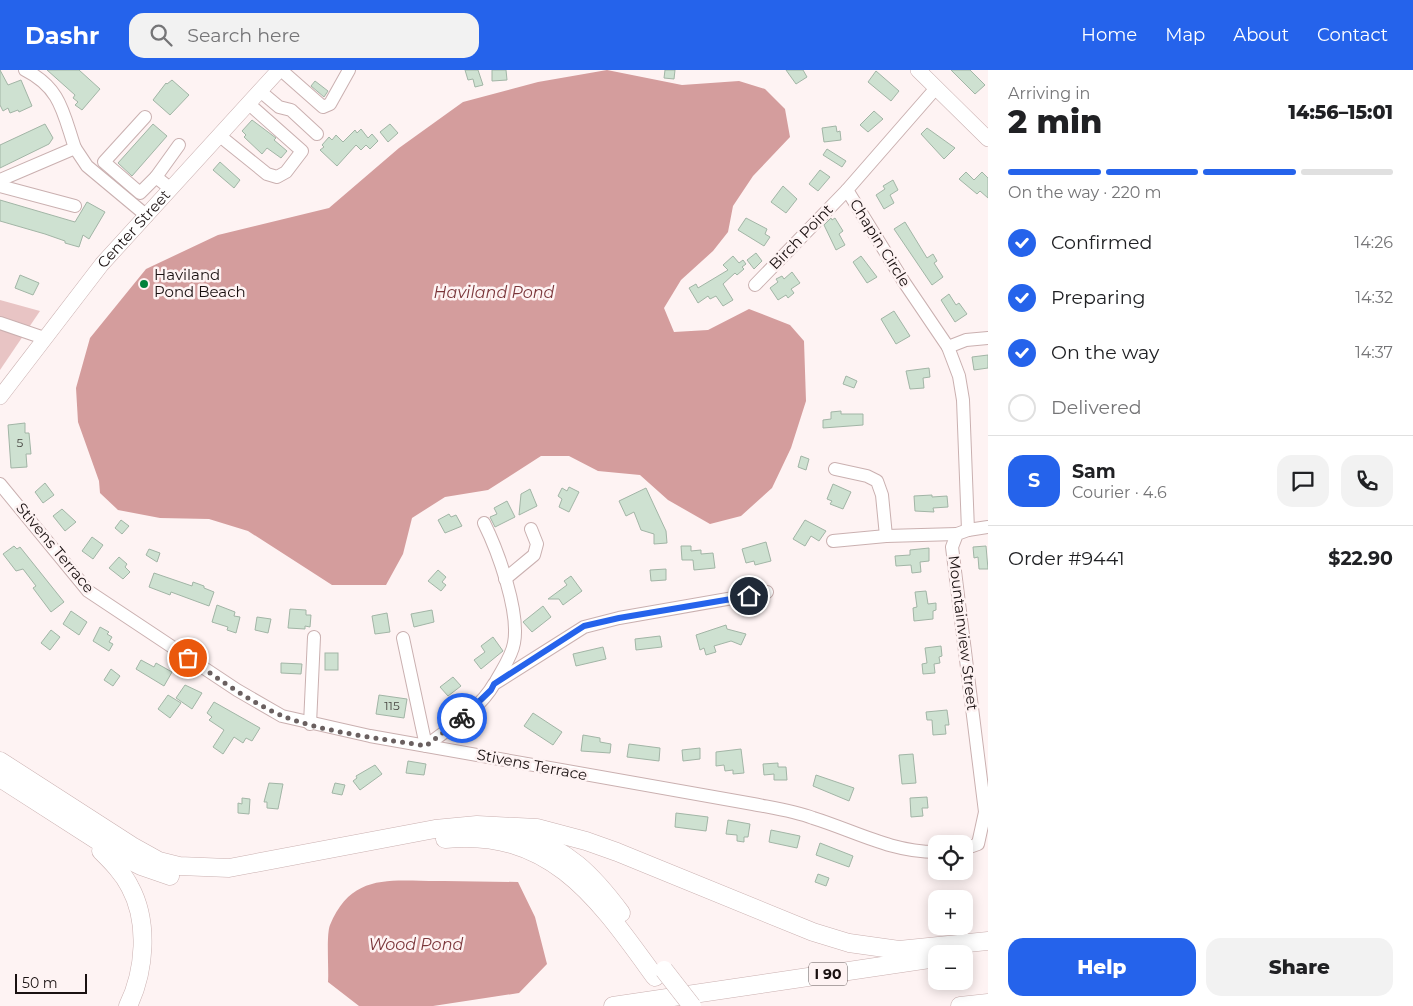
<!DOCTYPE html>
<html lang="en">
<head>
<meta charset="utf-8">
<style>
  :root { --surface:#fff; --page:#f2f2f2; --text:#202124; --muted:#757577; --line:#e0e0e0; --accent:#2563eb }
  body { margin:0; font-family:Montserrat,sans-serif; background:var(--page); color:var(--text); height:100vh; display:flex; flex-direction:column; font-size:19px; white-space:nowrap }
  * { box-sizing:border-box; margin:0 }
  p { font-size:16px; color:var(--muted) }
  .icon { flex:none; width:28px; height:28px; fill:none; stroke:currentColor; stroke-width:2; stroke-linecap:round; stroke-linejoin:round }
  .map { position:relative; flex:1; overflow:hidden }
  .panel { display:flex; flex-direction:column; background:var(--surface); width:425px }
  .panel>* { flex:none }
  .tools { position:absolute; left:928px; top:765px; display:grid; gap:10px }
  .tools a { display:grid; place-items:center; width:45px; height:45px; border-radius:10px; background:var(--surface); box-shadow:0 2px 12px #0003; font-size:25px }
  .scale { position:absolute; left:15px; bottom:12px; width:72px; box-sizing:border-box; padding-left:5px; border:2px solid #1a1111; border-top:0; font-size:14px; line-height:18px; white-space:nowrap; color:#1a1111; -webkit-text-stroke:4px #fef3f3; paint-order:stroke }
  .pin { position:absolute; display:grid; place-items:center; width:42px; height:42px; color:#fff; margin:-21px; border:2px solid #fff; border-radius:50%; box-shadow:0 1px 5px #0007 }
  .courier { position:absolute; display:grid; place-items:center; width:50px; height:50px; margin:-25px; border:4px solid #2563eb; border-radius:50%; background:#fff; color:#222; box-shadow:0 1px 6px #0007 }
  .overview em { font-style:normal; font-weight:800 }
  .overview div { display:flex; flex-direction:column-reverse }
  .overview { display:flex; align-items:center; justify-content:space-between; height:85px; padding:0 20px }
  h1 { font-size:32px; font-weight:800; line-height:38px }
  .bar { display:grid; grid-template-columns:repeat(4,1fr); gap:8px 5px; align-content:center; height:60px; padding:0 20px }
  .bar i { height:6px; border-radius:4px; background:var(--line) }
  .bar .active { background:var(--accent) }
  .bar p { grid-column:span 4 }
  .line { display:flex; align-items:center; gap:12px; padding:0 20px; border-top:1px solid var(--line) }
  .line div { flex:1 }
  .round { display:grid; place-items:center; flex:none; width:52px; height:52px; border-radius:15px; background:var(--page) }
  ol { padding:0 20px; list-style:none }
  li { display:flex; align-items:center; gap:15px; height:55px }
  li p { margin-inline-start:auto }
  li .icon { padding:5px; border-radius:50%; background:var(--accent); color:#fff; stroke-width:4 }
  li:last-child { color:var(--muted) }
  li i { width:28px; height:28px; border:2px solid var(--line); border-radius:50% }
  .primary-button { display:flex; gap:10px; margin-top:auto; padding:10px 20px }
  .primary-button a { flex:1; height:58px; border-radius:15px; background:var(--accent); color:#fff; font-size:20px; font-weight:800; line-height:58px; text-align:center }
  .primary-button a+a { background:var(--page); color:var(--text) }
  header { display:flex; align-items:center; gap:30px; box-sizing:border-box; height:70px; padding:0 25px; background:var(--accent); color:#fff }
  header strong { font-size:24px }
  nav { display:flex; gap:28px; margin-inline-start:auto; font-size:18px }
  .search { width:350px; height:45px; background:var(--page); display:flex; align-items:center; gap:12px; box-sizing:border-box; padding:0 18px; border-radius:15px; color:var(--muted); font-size:19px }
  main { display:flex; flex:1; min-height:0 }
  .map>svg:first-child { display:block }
  .green { fill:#e8c4c4 }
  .water { fill:#d49d9d }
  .building { fill:#cee1d1; stroke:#a2b5a6 }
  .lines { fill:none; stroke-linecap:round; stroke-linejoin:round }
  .minor-casing { stroke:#cab0b0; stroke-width:14 }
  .major-casing { stroke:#cab0b0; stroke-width:16 }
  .highway-casing { stroke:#cab0b0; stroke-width:19 }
  .minor { stroke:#fff; stroke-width:12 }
  .major { stroke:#fff; stroke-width:15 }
  .highway { stroke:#fff; stroke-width:18 }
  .highway-bridge-casing { stroke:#cab0b0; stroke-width:19; stroke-linecap:butt }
  .highway-bridge { stroke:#fff; stroke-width:18 }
  .done { stroke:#6a6060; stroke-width:5; stroke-dasharray:0 9 }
  .route { stroke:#2563eb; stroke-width:6 }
  .poi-dot { fill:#00813b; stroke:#fef3f3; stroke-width:2 }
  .labels { text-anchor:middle; stroke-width:5; stroke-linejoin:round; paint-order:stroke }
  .number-label { font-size:12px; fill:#474541 }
  .shield { fill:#fef3f3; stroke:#5e5555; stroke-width:1 }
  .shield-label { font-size:14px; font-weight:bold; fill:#1a1111 }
  .street-label { font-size:15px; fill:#1a1111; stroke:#fef3f3 }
  .poi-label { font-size:15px; fill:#1a1111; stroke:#fef3f3; text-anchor:start }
  .water-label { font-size:16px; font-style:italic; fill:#7a3539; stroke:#fef3f3 }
</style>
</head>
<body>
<header>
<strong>Dashr</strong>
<div class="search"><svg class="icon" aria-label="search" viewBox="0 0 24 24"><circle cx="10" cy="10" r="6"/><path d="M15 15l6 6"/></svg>Search here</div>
<nav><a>Home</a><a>Map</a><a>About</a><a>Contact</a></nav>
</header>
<main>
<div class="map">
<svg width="988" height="936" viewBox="0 0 988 936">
  <rect width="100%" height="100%" fill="#fef3f3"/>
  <polygon class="green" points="0,230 40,241 0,300"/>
  <g class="water">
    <polygon points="607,0 682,15 739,11 765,19 785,39 790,67 753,106 733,136 728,162 713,181 681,210 664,238 674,262 708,260 749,239 790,255 804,271 806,331 791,378 772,418 741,446 710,454 668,430 640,405 598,401 569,386 541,386 488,420 445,427 412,448 403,484 386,515 332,515 248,461 209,449 160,448 118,440 100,423 99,411 78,352 76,318 90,268 146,199 218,165 329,138 399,78 463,32 538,12"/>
    <path d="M444 811 518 812 535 847 547 894 519 923 433 936H359L328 912C329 900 326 865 330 855 353 800 394 812 444 811Z"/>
  </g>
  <g class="building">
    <polygon points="0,0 8,15 21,10 32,36 19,42 18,40 10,43 8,38 3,41 0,35"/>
    <polygon points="47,0 79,0 100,19 82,40 75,35 78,32 73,28 75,25"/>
    <polygon points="465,0 478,0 483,15 475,17 473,9 468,10"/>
    <polygon points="492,0 506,0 507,10 492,11"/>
    <polygon points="665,0 675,0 674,9 664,8"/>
    <polygon points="786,0 803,0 807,7 796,14"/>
    <polygon points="951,0 970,0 985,15 975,24"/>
    <polygon points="876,1 899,21 891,31 868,12"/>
    <polygon points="172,10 189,25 170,45 153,30 166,13 167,14"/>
    <polygon points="315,11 328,21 324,27 311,16"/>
    <polygon points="874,41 883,49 868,62 860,55"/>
    <polygon points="252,50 276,68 274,70 287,81 281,88 267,78 262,84 244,67 246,65 242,61"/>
    <polygon points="45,54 53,68 49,74 0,98 0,75"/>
    <polygon points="153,54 167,66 132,106 118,93"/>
    <polygon points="390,54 398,63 388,72 380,62"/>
    <polygon points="836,56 837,62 840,61 841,70 824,72 822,58"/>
    <polygon points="927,58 955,78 944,89 921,64"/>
    <polygon points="361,59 368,68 372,64 378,71 370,79 366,75 361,80 356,75 337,96 320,80 324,77 322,75 329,67 332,70 336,65 343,72 355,60 357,63"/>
    <polygon points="827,79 846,91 842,97 823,85"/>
    <polygon points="220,92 240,110 234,118 213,100"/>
    <polygon points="820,100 830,107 818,121 809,114"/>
    <polygon points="966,102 974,110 982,102 988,108 988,128 980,121 977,124 959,109"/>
    <polygon points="893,110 898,120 890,125 894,133 884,139 876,125 885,119 883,116"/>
    <polygon points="783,116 797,129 786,143 771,132"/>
    <polygon points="0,130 75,152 87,132 105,142 89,169 83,165 79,177 65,173 65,171 45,164 0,151"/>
    <polygon points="746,148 767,159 765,164 770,167 764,176 738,160"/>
    <polygon points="831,148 832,150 835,148 843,161 839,164 845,175 836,180 824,155"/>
    <polygon points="905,152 927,188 933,184 937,191 934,193 943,207 932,215 894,159"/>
    <polygon points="756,183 762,191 754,199 747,190"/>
    <polygon points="733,186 739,193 743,190 746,194 742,197 744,199 737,205 735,203 723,214 733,230 723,236 716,226 710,229 708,226 698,233 689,218 696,214 698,218 728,200 723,195"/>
    <polygon points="861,186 877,207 867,213 853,192"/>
    <polygon points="792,202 800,213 791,219 794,223 788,228 786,225 778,230 770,218 778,212 776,209 782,206 784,209"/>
    <polygon points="20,205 39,213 33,225 15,218"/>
    <polygon points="949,224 956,235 959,233 967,244 955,252 941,230"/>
    <polygon points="894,241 910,266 896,274 881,249"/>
    <polygon points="988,285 988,298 974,300 972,287"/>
    <polygon points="929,298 930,307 923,308 924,318 910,319 906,301"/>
    <polygon points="846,306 857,311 854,318 843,314"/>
    <polygon points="841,341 841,344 863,344 863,355 823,358 823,350 831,349 831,342"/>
    <polygon points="25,353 25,363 29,363 31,384 26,384 27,397 11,398 8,355"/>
    <polygon points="801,386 809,389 806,400 798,397"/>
    <polygon points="45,413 54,425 43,433 35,422"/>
    <polygon points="833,414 851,422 843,439 830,434 832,431 827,429"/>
    <polygon points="569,417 579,422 569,442 559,437 562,429 558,426 562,418 567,421"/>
    <polygon points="646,418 666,461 667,473 654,474 654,464 641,460 634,442 626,446 619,431"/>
    <polygon points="530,419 537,436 519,445 521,424"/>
    <polygon points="932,425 932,427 947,426 948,437 933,438 934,442 915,441 914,426"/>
    <polygon points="507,431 515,447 495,457 490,447 497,444 494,438"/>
    <polygon points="62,439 76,452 65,461 53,446"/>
    <polygon points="449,444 451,447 456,445 462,456 445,463 438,450"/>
    <polygon points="121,450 129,456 122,464 115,458"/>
    <polygon points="805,450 826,461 819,471 811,466 805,476 793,469"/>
    <polygon points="92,467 103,475 93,489 82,481"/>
    <polygon points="766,472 771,491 755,495 754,491 746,493 742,479"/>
    <polygon points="14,476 17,479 20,477 64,532 51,542 33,518 36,516 23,499 16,501 3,484"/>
    <polygon points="681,476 691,476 691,481 701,480 701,484 713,483 715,498 694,500 693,490 682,490"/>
    <polygon points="986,476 988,499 979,499 978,487 974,488 973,477"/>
    <polygon points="929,478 929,491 920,492 921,502 912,503 911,495 896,496 895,486 910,485 910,480"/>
    <polygon points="149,479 160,483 157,492 146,485"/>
    <polygon points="119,487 127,494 125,497 130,502 123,509 109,498"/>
    <polygon points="666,499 666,510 651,511 650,500"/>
    <polygon points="438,500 446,507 442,512 446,515 441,521 428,511"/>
    <polygon points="154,503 192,516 193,512 204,516 204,518 214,522 209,536 171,522 170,525 149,517"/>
    <polygon points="571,506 582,521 563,535 559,529 548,529 567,515 564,511"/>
    <polygon points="926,521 928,534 936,533 936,540 933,541 933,549 914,551 913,538 917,537 915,522"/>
    <polygon points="217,535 235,542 234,546 240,547 236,563 227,560 228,557 212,552"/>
    <polygon points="543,536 551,547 532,562 523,552"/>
    <polygon points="290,539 306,540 306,545 311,545 310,557 305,556 305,559 288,558"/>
    <polygon points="432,540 434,552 414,557 411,544"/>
    <polygon points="71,541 87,552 79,565 63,554"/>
    <polygon points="387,543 390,562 375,564 372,546"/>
    <polygon points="257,547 271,549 268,563 255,560"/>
    <polygon points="726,555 727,559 746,564 741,575 731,571 714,576 716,582 706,585 704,578 700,580 696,565"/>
    <polygon points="100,557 109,562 107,564 112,567 109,572 113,574 109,581 93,571"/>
    <polygon points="51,560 60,567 50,580 41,573"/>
    <polygon points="660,566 662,577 636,580 635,569"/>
    <polygon points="493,567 503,581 481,599 474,590 485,582 481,576"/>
    <polygon points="941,576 942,586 939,587 940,593 934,594 935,603 923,604 922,594 927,593 925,578"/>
    <polygon points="603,577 606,589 576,596 573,584"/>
    <rect x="325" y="583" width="13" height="17"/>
    <polygon points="141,590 154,597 156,593 172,602 164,616 136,599"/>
    <polygon points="281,593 302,594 301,604 281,603"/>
    <polygon points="111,599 120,606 113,616 104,610"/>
    <polygon points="453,607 461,616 448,626 440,617"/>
    <polygon points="185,615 202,623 192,639 176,628"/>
    <polygon points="168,625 181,633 170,648 158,639"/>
    <polygon points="379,625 407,629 404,648 376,644"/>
    <polygon points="214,632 260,658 252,671 246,668 243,673 234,667 223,684 213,677 224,660 209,650 212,647 207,643"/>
    <polygon points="947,640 949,655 945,655 946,664 933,665 932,650 927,650 926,642"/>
    <polygon points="533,643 562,662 553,675 524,656"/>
    <polygon points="583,665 600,668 600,672 611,674 610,683 581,681"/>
    <polygon points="629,674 660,678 659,691 627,687"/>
    <polygon points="700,678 700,689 683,691 682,680"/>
    <polygon points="741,679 744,703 733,704 733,700 725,701 724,695 716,696 716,682"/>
    <polygon points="913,684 916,713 902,714 899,685"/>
    <polygon points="408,691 426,694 424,705 406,703"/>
    <polygon points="778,693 778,697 786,697 787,710 774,710 774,704 764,705 763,694"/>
    <polygon points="375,695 382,704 360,720 353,711 357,708 356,706"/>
    <polygon points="816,705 854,718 849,731 813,716"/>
    <polygon points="269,713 283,714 278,739 267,738 267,732 264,732"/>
    <polygon points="335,713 345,715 342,725 332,723"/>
    <polygon points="927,727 928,738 922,738 923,746 911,747 910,728"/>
    <polygon points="242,728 250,729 249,744 238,743 238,733 242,734"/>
    <polygon points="676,743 708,747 706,761 675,757"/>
    <polygon points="728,750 750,754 748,767 744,767 744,772 737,771 737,765 726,764"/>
    <polygon points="771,760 800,766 797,778 769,772"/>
    <polygon points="820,773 853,786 849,797 816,785"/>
    <polygon points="818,804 829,808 826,816 815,812"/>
  </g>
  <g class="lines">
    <g class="minor-casing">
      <g id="minor">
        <polyline points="281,0 323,37 330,34 349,0"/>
        <polyline points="936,18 847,120 904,212 948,277 966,270 988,268"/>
        <polyline points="260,21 279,37 291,40 317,64"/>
        <polyline points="145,47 104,92 140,123 156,107 171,119"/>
        <polyline points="220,66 267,104 277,107 286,102 302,81 249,34"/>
        <polyline points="75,78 87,96 147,146"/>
        <polyline points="156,107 179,75"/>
        <path d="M0 110 75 78C63 43 61 18 25 0"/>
        <polyline points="0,116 75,136"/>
        <polyline points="755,215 847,120"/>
        <polyline points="0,253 44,268"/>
        <polyline points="948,277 959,306 963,330 968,460"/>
        <polyline points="835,399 867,406 877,411 882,425 886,466"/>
        <path d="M0 414 88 521 237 620 282 646 370 666 753 734C773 738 794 741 813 748 855 761 891 782 936 782"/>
        <path d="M484 453C498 481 520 542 514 573 512 586 502 600 496 611"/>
        <polyline points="833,471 886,466 957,464"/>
        <polyline points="505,509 534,485 537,474 531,459"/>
        <path d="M403 568 426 676C449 658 480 639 494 614L584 557 619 548 767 522"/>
        <polyline points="310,654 314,567"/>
        <polyline points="964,779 978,774 985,742 952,477 957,464 968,460 988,457"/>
      </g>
    </g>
    <g class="major-casing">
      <g id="major">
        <polyline points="918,0 988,69"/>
        <path id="s1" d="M0 327 102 194 279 0"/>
      </g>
    </g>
    <g class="highway-casing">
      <g id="highway">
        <polyline points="0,691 132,776 159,791 179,796 229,798 435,759 477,755 537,758 586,771 617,782 813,862 849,873 899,880 988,871"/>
        <polyline points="0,708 123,787 141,796 170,806"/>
        <path d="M520 764C567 779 592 804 621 843"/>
        <path d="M445 769C552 758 599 830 655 907"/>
        <path d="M101 781C112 792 123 803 130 817 149 852 145 901 128 936"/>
        <polyline points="613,936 936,888"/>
        <polyline points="960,936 988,933"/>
      </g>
    </g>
    <use href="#minor" class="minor"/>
    <use href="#major" class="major"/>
    <use href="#highway" class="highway"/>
    <g class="highway-bridge-casing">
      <polyline id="highway-bridge" points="664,900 692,936"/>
    </g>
    <use href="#highway-bridge" class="highway-bridge"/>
  </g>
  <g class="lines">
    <path class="done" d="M188 588C218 608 249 632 283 646 321 662 385 669 426 676L462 648"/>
    <polyline class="route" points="462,648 491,620 494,614 584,556 619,548 749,526"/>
  </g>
  <circle class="poi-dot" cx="144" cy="214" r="5"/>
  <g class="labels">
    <g class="number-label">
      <text x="20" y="377">5</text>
      <text x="392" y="640">115</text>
    </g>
    <rect class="shield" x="809" y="892.5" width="38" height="23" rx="4"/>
    <g class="shield-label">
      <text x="828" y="909">I 90</text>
    </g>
    <g class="street-label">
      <text dy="5" stroke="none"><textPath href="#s1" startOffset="215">Center Street</textPath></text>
      <text transform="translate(801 167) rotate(-46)" y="5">Birch Point</text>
      <text transform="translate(880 173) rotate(58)" y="5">Chapin Circle</text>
      <text transform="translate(55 478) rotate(50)" y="5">Stivens Terrace</text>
      <text transform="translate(963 563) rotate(83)" y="5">Mountainview Street</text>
      <text transform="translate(532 695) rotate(11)" y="5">Stivens Terrace</text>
    </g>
    <g class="poi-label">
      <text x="154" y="210">Haviland<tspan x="154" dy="17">Pond Beach</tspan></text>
    </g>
    <g class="water-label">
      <text x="494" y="228">Haviland Pond</text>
      <text x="416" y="880">Wood Pond</text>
    </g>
  </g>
</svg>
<div class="tools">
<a><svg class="icon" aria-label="locate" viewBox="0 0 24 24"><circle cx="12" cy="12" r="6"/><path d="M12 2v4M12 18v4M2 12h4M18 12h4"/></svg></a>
<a>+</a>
<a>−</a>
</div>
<div class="scale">50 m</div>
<div class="pin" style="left:188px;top:588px;background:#ea580c"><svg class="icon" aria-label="bag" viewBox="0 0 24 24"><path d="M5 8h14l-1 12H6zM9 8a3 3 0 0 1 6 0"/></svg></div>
<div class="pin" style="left:749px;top:526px;background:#1f2937"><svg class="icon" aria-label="home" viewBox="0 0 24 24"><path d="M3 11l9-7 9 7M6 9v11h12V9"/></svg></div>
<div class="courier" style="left:462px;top:648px"><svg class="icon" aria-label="bike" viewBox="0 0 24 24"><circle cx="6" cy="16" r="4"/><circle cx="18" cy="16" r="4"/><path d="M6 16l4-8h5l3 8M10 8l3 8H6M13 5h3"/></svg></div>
</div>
<section class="panel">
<div class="overview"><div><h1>2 min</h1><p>Arriving in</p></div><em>14:56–15:01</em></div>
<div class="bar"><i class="active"></i><i class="active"></i><i class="active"></i><i></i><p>On the way · 220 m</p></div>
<ol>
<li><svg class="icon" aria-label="check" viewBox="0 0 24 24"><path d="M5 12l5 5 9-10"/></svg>Confirmed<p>14:26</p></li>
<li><svg class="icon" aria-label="check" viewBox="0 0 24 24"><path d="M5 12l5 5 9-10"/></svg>Preparing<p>14:32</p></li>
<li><svg class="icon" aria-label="check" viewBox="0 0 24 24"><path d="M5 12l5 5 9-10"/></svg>On the way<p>14:37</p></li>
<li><i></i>Delivered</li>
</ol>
<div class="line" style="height:90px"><b class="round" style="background:var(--accent);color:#fff">S</b><div><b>Sam</b><p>Courier · 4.6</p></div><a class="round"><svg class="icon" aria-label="chat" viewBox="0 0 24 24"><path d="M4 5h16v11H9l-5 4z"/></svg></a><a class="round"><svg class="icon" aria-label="phone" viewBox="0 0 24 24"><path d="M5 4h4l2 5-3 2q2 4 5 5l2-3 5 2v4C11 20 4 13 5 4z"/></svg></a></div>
<div class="line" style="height:65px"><div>Order #9441</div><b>$22.90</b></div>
<div class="primary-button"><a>Help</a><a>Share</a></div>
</section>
</main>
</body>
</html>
